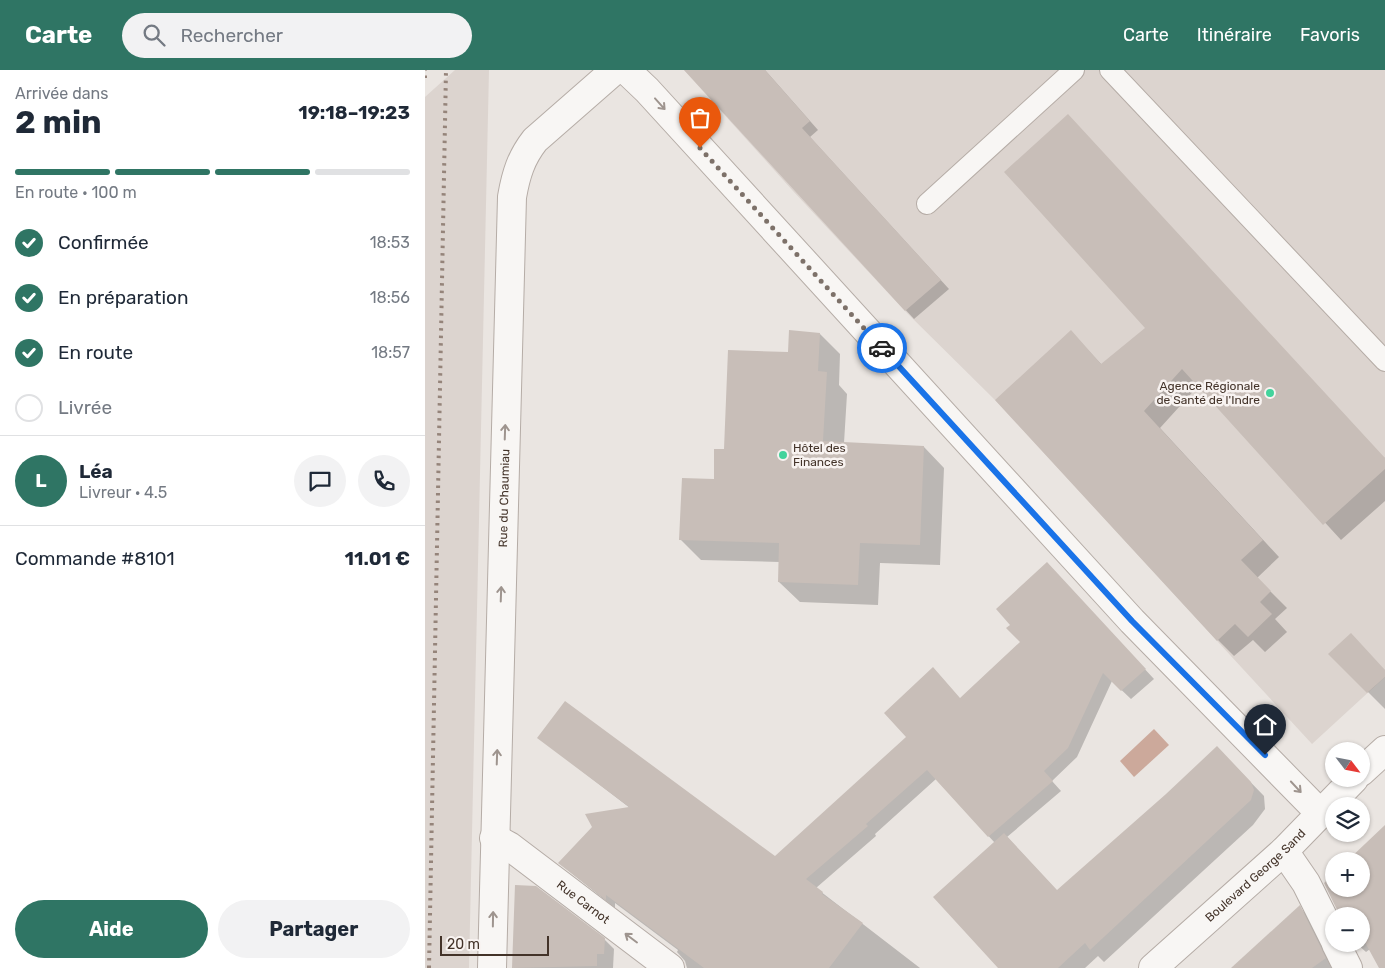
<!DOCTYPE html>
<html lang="fr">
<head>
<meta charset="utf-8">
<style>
  :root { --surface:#fff; --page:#f2f2f3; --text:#1f2937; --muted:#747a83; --line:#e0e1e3; --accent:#2f7564 }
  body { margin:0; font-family:Rubik,sans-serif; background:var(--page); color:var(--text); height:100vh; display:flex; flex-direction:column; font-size:19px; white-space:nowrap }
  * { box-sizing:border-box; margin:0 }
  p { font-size:16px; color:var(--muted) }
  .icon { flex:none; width:28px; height:28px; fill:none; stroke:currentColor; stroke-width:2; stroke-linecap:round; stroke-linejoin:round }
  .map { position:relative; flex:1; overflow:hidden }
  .panel { display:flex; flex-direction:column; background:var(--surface); width:425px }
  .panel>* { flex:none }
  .needle { width:32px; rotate:122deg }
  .tools { position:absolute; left:900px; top:672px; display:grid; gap:10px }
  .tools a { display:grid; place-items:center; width:45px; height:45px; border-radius:50%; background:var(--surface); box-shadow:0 1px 4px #0004; font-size:25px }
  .scale { position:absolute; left:15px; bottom:12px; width:109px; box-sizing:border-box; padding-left:5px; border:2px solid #433329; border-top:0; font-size:14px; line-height:18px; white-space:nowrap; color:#433329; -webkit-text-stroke:4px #f8f3f1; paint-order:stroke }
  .pin { position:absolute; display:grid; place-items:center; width:42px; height:42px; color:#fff; margin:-51px -21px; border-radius:50% 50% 50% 0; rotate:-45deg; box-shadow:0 0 5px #0007 }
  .pin .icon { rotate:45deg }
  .courier { position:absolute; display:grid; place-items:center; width:50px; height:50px; margin:-25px; border:4px solid #1a73e8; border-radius:50%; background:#fff; color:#222; box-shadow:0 1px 6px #0007 }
  .summary em { font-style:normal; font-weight:700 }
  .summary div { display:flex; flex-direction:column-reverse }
  .summary { display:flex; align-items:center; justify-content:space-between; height:85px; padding:0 15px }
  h1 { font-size:32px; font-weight:700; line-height:38px }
  .bar { display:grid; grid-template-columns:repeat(4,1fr); gap:8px 5px; align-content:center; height:60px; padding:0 15px }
  .bar i { height:6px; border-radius:4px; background:var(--line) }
  .bar .current { background:var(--accent) }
  .bar p { grid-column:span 4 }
  .line { display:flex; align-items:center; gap:12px; padding:0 15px; border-top:1px solid var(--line) }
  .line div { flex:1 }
  .round { display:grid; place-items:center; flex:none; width:52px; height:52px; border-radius:26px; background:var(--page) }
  ol { padding:0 15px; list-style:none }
  li { display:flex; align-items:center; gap:15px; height:55px }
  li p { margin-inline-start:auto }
  li .icon { padding:5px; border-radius:50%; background:var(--accent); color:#fff; stroke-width:4 }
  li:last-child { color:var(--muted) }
  li i { width:28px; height:28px; border:2px solid var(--line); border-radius:50% }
  .action { display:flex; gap:10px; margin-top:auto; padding:10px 15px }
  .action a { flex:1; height:58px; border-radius:30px; background:var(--accent); color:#fff; font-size:20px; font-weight:700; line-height:58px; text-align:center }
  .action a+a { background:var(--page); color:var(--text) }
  header { display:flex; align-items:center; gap:30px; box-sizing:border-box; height:70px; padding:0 25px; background:var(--accent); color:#fff }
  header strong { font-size:24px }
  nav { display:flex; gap:28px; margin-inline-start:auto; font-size:18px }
  .search { width:350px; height:45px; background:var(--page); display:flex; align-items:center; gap:12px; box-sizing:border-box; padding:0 18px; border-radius:28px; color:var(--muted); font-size:19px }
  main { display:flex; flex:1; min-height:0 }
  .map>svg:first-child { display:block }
  .built { fill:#dcd4cf }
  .water { fill:#cca99b }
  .shadow { fill:#0003 }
  .building { fill:#c8beb8 }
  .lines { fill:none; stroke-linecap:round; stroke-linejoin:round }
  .service-casing { stroke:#b5aca6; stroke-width:22 }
  .minor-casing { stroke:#b5aca6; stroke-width:30 }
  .service { stroke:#f8f6f4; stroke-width:20 }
  .minor { stroke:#f8f6f4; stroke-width:28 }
  .rail { stroke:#95847a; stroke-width:4; stroke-dasharray:2.5 5; stroke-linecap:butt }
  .oneway { stroke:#9e948e }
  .done { stroke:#7d7169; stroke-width:5; stroke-dasharray:0 9 }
  .route { stroke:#1a73e8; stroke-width:6 }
  .poi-dot { fill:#43d39c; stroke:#f8f3f1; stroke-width:2 }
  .labels { text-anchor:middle; stroke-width:5; stroke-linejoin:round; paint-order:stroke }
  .poi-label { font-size:12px; fill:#433329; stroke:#f8f3f1; text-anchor:end }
  .street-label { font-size:12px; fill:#433329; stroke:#f8f3f1 }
</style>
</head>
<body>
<header>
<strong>Carte</strong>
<div class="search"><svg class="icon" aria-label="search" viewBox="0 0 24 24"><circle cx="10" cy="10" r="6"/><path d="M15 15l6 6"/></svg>Rechercher</div>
<nav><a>Carte</a><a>Itinéraire</a><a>Favoris</a></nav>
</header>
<main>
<section class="panel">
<div class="summary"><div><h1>2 min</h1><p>Arrivée dans</p></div><em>19:18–19:23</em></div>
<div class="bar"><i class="current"></i><i class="current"></i><i class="current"></i><i></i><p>En route · 100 m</p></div>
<ol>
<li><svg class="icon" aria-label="check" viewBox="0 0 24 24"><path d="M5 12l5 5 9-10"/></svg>Confirmée<p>18:53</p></li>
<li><svg class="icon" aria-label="check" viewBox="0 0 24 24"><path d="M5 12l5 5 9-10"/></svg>En préparation<p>18:56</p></li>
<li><svg class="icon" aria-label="check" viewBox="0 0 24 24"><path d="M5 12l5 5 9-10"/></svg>En route<p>18:57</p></li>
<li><i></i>Livrée</li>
</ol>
<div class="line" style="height:90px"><b class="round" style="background:var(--accent);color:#fff">L</b><div><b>Léa</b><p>Livreur · 4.5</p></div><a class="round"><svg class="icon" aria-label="chat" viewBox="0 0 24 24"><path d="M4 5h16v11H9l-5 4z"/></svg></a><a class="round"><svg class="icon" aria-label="phone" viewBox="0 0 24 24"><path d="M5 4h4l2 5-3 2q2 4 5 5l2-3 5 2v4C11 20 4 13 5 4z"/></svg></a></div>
<div class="line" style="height:65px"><div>Commande #8101</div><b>11.01 €</b></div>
<div class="action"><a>Aide</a><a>Partager</a></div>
</section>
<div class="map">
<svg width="960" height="898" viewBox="0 0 960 898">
  <rect width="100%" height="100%" fill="#eae5e1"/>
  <g class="built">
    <polygon points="30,0 64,0 44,898 0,898 0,27"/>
    <polygon points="259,0 960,0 960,607 887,674 570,330 480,241 368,121"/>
  </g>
  <polygon class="water" points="729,659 744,675 709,707 695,691"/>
  <g class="shadow">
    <polygon points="260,0 340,0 393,60 385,67 524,219 489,249"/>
    <polygon points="722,258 960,388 960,431 916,470 774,315 735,358 854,487 832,508 862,538 850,549 862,562 840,582 828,570 809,586 793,570 662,279 677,295"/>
    <polygon points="395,264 415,284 414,315 422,324 419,373 499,377 519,398 515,495 455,493 453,535 375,532 354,512 355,492 276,490 255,469 290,411 301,380 364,283"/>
    <polygon points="631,503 729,609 706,629 687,611 652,687 627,711 636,721 582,767 632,821 805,691 839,726 840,739 828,755 679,892 673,886 660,898 574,898 570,773 511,709 450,764 451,766 391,818 495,898 262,898 260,891 252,882 253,880 190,833 190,838 134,793 205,738 114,668 351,787 536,629 597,572"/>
    <polygon points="905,584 960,600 960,639"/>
    <polygon points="960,757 960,898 955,898 945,879 941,882 932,874 936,874 936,846 916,846 900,814 909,819 936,819 936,791 924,791"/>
    <polygon points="91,817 179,869 189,879 188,898 89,898"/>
    <polygon points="875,838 888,851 911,898 809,898"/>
  </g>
  <g class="building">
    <polygon points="259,0 340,0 385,51 377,58 516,210 480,241"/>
    <polygon points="643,44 960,388 960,399 898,455 757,299 719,341 838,470 816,490 846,521 835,532 847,544 823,567 810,554 792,571 570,330 646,260 676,294 720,258 579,102"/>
    <polygon points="364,260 395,263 393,301 402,302 398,371 499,376 495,475 435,473 433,515 353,512 354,473 254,470 257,408 289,409 289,379 299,379 303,280 363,282"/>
    <polygon points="622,492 721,599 696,621 678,603 643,678 619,701 628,711 563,767 502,700 441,754 443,756 381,809 398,822 397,824 438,853 404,898 279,898 181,825 181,830 133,793 167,757 160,744 204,737 112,668 140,631 350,786 481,667 459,643 508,597 535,628 595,572 581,558 585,555 571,539"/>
    <polygon points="926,563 960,600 960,607 942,623 903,584"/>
    <polygon points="792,676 826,712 829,720 826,730 665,880 660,873 633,898 573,898 508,827 579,763 632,820 741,724"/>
    <polygon points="960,755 960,898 954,898 936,865 936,846 915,846 899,813 909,804 909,819 936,819 936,791 922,791"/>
    <polygon points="90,815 111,816 180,868 179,884 172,884 172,896 87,898"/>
    <polygon points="875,835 901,888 887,898 806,898"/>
  </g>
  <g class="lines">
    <g class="service-casing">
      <g id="service">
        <polyline points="685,0 960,291"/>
        <polyline points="502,134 649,0"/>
      </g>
    </g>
    <g class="minor-casing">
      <g id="minor">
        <polyline points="201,0 222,20 707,551 895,743"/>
        <polyline points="936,702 960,680"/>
        <path id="s1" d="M69 768 84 776 245 898"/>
        <polyline points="859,781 881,813 909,869"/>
        <polyline points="911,874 923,898"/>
        <path id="s2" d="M67 898 87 127C91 104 96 88 110 70L190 0"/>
        <path id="s3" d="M728 898 859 781 929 709"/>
      </g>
    </g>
    <use href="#service" class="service"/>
    <use href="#minor" class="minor"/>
    <g class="rail">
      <polyline points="0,8 0,0"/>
      <polyline points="4,898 21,0"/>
    </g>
  </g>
  <defs><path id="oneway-shaft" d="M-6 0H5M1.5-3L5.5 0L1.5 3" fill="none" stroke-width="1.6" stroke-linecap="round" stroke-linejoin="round" transform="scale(1.25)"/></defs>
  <g class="oneway">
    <use href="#oneway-shaft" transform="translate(235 34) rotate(48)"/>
    <use href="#oneway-shaft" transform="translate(80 362) rotate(-88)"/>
    <use href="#oneway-shaft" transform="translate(76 524) rotate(-88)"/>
    <use href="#oneway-shaft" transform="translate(72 687) rotate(-88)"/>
    <use href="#oneway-shaft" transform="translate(871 717) rotate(47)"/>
    <use href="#oneway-shaft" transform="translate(68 849) rotate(-89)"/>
    <use href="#oneway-shaft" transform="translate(206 868) rotate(-143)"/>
  </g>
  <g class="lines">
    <polyline class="done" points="275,78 457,278"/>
    <polyline class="route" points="457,278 707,551 840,685"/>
  </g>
  <g class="poi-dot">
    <circle cx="845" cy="323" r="5"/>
    <circle cx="358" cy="385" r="5"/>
  </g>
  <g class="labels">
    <g class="poi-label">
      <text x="835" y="320">Agence Régionale<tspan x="835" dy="14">de Santé de l'Indre</tspan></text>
      <text x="368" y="382" text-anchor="start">Hôtel des<tspan x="368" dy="14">Finances</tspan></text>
    </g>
    <g class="street-label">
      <text dy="4" stroke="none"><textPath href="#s2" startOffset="470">Rue du Chaumiau</textPath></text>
      <text dy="4" stroke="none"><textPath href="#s3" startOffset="138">Boulevard George Sand</textPath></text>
      <text dy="4" stroke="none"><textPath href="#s1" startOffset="110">Rue Carnot</textPath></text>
    </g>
  </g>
</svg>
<div class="tools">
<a><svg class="needle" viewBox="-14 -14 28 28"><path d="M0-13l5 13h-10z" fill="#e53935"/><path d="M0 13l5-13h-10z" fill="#747a83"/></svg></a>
<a><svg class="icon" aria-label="layers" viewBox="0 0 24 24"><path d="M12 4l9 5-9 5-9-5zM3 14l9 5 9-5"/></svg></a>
<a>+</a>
<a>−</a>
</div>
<div class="scale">20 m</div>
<div class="pin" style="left:275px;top:78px;background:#ea580c"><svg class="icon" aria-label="bag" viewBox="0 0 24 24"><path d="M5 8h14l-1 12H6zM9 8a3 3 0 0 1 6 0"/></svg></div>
<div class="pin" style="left:840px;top:685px;background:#1f2937"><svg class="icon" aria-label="home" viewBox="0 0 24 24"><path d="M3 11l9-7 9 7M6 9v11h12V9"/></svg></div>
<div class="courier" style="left:457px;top:278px"><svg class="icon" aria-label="car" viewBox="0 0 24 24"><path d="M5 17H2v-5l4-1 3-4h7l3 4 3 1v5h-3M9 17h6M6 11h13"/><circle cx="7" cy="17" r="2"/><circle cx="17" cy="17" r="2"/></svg></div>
</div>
</main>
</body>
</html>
